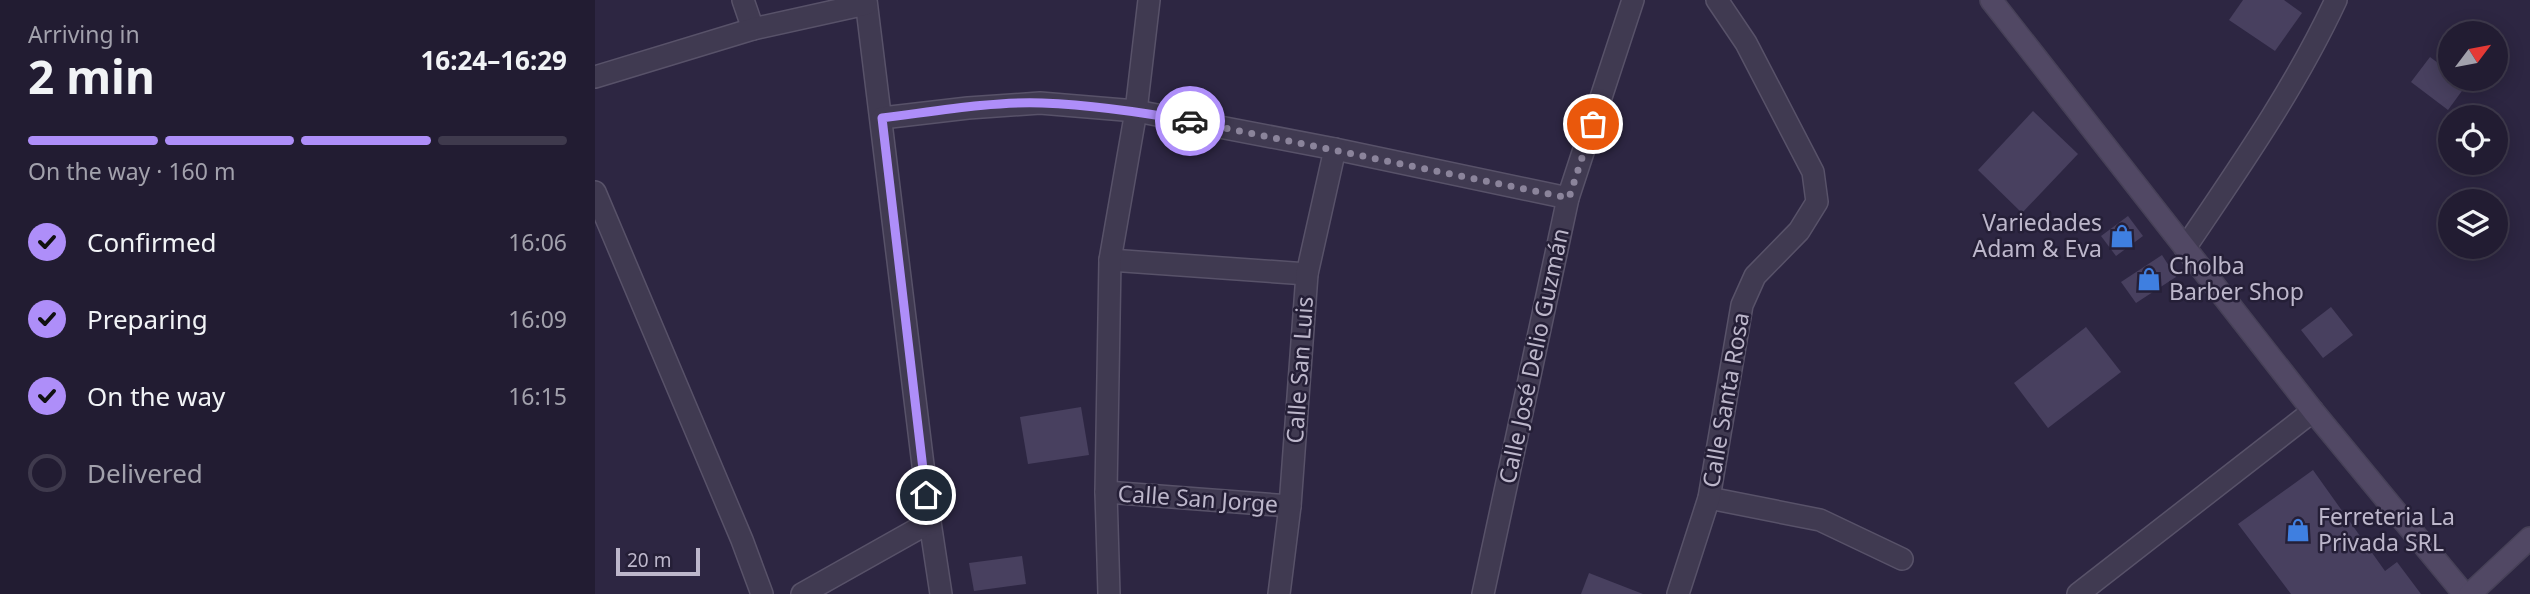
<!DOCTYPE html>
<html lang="en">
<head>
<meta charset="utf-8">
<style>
  :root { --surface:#221c32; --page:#2a253a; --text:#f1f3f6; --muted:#a2a1ac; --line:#3f3a4d; --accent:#ae8ef9 }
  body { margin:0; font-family:"Noto Sans",sans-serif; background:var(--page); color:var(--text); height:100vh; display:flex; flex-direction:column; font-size:26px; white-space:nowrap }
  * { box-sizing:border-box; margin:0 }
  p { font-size:23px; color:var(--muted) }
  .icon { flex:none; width:38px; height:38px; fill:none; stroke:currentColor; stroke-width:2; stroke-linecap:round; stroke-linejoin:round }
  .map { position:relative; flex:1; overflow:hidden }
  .panel { display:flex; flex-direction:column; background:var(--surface); width:595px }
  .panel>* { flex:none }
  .needle { width:46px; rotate:58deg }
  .buttons { position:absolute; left:1843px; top:21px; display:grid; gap:14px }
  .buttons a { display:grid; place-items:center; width:70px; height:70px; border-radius:50%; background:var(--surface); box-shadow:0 4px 18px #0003,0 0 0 2px var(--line); font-size:35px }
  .scale { position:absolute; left:21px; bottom:18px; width:84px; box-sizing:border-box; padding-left:7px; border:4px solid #bdb7cb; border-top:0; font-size:19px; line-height:24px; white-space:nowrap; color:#bdb7cb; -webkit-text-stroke:5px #251f37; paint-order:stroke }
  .pin { position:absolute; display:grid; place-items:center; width:60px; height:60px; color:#fff; margin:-30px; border:4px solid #fff; border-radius:50%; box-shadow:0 2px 7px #0007 }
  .courier { position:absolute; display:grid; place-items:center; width:70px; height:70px; margin:-35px; border:5px solid #ae8ef9; border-radius:50%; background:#fff; color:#222; box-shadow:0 2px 9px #0007 }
  .overview em { font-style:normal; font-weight:700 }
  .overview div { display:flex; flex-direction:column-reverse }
  .overview { display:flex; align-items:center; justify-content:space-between; height:119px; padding:0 28px }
  h1 { font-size:46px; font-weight:700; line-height:52px }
  .bar { display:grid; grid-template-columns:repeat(4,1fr); gap:10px 7px; align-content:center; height:84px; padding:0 28px }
  .bar i { height:9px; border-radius:5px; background:var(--line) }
  .bar .selected { background:var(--accent) }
  .bar p { grid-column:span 4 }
  ol { padding:0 28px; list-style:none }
  li { display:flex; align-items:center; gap:21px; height:77px }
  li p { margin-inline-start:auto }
  li .icon { padding:7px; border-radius:50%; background:var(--accent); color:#111; stroke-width:4 }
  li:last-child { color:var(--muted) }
  li i { width:38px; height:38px; border:4px solid var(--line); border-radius:50% }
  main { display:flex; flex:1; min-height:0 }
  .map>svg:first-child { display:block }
  .building { fill:#48405f }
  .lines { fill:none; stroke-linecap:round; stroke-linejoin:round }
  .street-casing { stroke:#585269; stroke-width:24 }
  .secondary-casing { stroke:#474158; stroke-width:24 }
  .street { stroke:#403a51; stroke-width:21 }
  .secondary { stroke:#514864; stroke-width:21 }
  .done { stroke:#8b849b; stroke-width:7; stroke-dasharray:0 12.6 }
  .route { stroke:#ae8ef9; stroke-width:9 }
  .labels { text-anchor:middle; stroke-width:5; stroke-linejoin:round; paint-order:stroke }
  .poi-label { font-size:23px; fill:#bdb7cb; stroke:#251f37; text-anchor:start }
  .street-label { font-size:23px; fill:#bdb7cb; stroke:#251f37 }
</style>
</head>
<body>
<main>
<section class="panel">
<div class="overview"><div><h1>2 min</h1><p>Arriving in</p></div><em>16:24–16:29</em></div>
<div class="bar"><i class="selected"></i><i class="selected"></i><i class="selected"></i><i></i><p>On the way · 160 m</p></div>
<ol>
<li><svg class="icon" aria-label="check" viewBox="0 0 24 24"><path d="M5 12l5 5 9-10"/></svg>Confirmed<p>16:06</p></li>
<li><svg class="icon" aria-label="check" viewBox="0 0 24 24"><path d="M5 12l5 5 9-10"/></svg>Preparing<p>16:09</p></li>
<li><svg class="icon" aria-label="check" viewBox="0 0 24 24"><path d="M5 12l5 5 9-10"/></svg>On the way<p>16:15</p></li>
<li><i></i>Delivered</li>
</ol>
</section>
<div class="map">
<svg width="1935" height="594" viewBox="0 0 1935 594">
  <rect width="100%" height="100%" fill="#2d2642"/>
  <g class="building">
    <polygon points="1648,0 1689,0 1707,13 1680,51 1634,20"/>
    <polygon points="1835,57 1855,72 1855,79 1865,79 1872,84 1853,110 1816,82"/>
    <polygon points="1438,111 1483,154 1427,213 1383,170"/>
    <polygon points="1533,216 1548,236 1521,256 1506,236"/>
    <polygon points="1567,255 1581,277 1541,303 1526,282"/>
    <polygon points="1736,307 1758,335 1728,358 1706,330"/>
    <polygon points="1491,327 1526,372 1453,428 1419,383"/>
    <polygon points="486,407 494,455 433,464 425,417"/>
    <polygon points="1718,470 1790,571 1802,562 1826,594 1696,594 1643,524"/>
    <polygon points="427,556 431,584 379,591 374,563"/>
    <polygon points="994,573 1048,594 986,594"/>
  </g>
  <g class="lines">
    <g class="street-casing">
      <g id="street">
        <polyline points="148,0 158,29"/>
        <polyline points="271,0 335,522 346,594"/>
        <polyline points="0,77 158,29 271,4"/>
        <polyline points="287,118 373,108 445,103 541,111 740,149 973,198"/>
        <polyline points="0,192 147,540 167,594"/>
        <path d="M1590 248C1644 168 1700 88 1741 0"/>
        <polyline points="515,260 712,274"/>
        <polyline points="511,492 695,506"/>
        <polyline points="1114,498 1225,520 1307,559"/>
        <polyline points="207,594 335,522"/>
        <polyline points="514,594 511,492 515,260 541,111 554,0"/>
        <polyline points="684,594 695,506 712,274 740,149"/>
        <polyline points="888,594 973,198 1038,0"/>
        <polyline points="1083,594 1114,498 1147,305 1160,276 1204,231 1222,202 1218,172 1151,43 1122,0"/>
        <polyline points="1483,594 1718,411"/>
      </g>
    </g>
    <g class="secondary-casing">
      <g id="secondary">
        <polyline points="1396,0 1718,411 1869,594"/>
        <polyline points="1875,594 1935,538"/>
      </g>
    </g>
    <use href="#street" class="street"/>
    <use href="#secondary" class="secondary"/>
  </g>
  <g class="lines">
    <polyline class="done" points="595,121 974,198 998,124"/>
    <path class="route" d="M331 495 287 118C336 112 397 101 447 103 497 105 546 112 595 121"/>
  </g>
  <defs>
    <g id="shop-bare" transform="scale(1.89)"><path d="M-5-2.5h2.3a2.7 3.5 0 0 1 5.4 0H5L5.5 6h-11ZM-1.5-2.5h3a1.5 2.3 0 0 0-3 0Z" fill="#3f7fe0" stroke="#251f37" stroke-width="2.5" paint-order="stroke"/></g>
  </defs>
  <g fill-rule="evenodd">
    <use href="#shop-bare" x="1527" y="236"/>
    <use href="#shop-bare" x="1554" y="279"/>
    <use href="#shop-bare" x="1703" y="530"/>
  </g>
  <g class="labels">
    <g class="poi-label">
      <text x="1507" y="231" text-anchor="end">Variedades<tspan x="1507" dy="26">Adam &amp; Eva</tspan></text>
      <text x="1574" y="274">Cholba<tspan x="1574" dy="26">Barber Shop</tspan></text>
      <text x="1723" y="525">Ferreteria La<tspan x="1723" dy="26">Privada SRL</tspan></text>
    </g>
    <g class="street-label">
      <text transform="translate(939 356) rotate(-78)" y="8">Calle José Delio Guzmán</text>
      <text transform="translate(705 370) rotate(-86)" y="8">Calle San Luis</text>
      <text transform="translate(1131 400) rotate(-80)" y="8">Calle Santa Rosa</text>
      <text transform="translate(603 499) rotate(4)" y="8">Calle San Jorge</text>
    </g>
  </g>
</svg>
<div class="buttons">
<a><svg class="needle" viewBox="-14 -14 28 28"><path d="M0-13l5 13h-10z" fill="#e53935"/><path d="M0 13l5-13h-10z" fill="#a2a1ac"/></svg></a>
<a><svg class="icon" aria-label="locate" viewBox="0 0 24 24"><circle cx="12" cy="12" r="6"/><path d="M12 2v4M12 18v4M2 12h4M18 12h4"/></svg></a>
<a><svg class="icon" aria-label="layers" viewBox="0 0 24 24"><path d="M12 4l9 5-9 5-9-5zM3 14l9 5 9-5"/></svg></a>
</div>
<div class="scale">20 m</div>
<div class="pin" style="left:998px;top:124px;background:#ea580c"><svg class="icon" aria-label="bag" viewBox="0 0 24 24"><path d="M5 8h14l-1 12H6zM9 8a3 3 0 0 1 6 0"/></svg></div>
<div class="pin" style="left:331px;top:495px;background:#1f2937"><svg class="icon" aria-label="home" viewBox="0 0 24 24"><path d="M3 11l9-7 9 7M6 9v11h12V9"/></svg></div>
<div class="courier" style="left:595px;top:121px"><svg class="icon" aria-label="car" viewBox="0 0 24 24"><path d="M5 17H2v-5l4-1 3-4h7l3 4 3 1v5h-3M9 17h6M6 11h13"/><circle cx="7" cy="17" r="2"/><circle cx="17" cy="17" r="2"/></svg></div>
</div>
</main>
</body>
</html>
